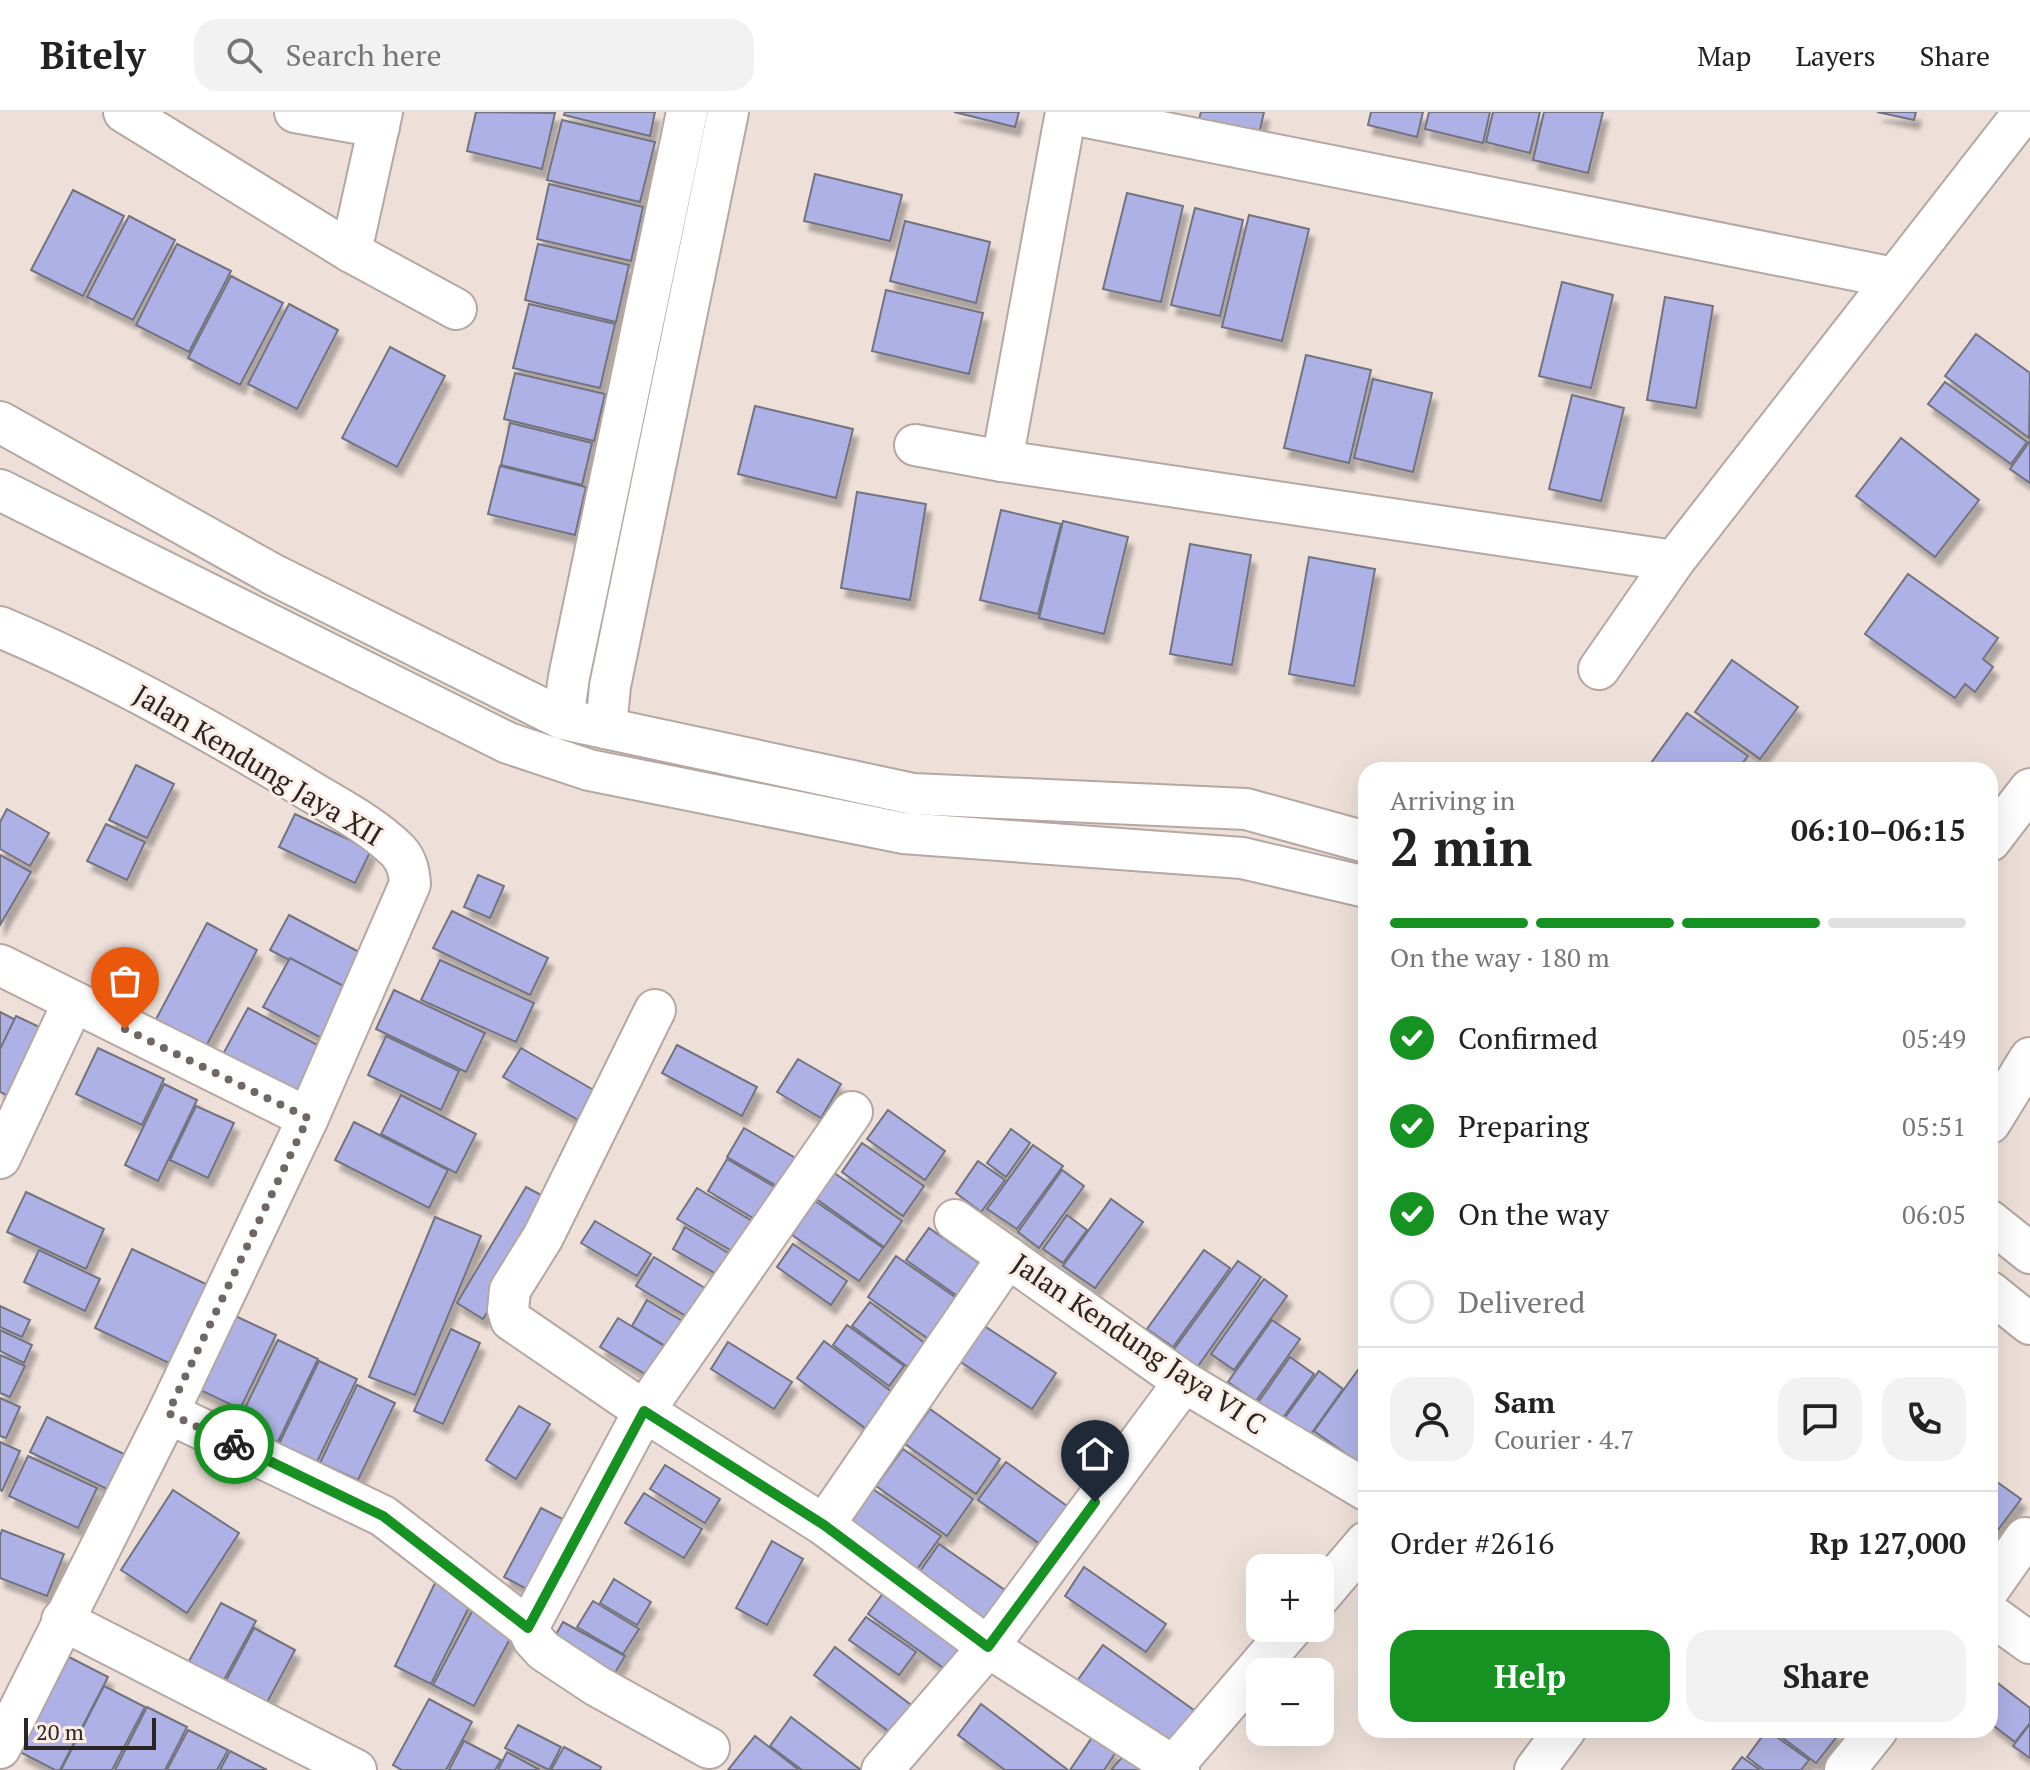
<!DOCTYPE html>
<html lang="en">
<head>
<meta charset="utf-8">
<style>
  :root { --surface:#fff; --page:#f2f2f2; --text:#222; --muted:#767676; --line:#e0e0e0; --accent:#169222 }
  body { margin:0; font-family:"PT Serif",serif; background:var(--page); color:var(--text); height:100vh; display:flex; flex-direction:column; font-size:30px; white-space:nowrap }
  * { box-sizing:border-box; margin:0 }
  p { font-size:26px; color:var(--muted) }
  .icon { flex:none; width:44px; height:44px; fill:none; stroke:currentColor; stroke-width:2; stroke-linecap:round; stroke-linejoin:round }
  .map { position:relative; flex:1; overflow:hidden }
  .drawer { position:absolute; left:1358px; top:650px; width:640px; height:976px; display:flex; flex-direction:column; background:var(--surface); border-radius:24px; box-shadow:0 8px 32px #0002 }
  .drawer>* { flex:none }
  .fabs { position:absolute; left:1246px; top:1442px; display:grid; gap:16px }
  .fabs a { display:grid; place-items:center; width:88px; height:88px; border-radius:16px; background:var(--surface); box-shadow:0 8px 32px #0002; font-size:40px }
  .scale { position:absolute; left:24px; bottom:20px; width:132px; box-sizing:border-box; padding-left:8px; border:4px solid #2b2623; border-top:0; font-size:22px; line-height:28px; white-space:nowrap; color:#2b2623; -webkit-text-stroke:6px #fcede6; paint-order:stroke }
  .pin { position:absolute; display:grid; place-items:center; width:68px; height:68px; color:#fff; margin:-82px -34px; border-radius:50% 50% 50% 0; rotate:-45deg; box-shadow:0 0 8px #0007 }
  .pin .icon { rotate:45deg }
  .courier { position:absolute; display:grid; place-items:center; width:80px; height:80px; margin:-40px; border:6px solid #169222; border-radius:50%; background:#fff; color:#222; box-shadow:0 2px 10px #0007 }
  .head em { font-style:normal; font-weight:600 }
  .head div { display:flex; flex-direction:column-reverse }
  .head { display:flex; align-items:center; justify-content:space-between; height:136px; padding:0 32px }
  h1 { font-size:52px; font-weight:600; line-height:60px }
  .bar { display:grid; grid-template-columns:repeat(4,1fr); gap:12px 8px; align-content:center; height:96px; padding:0 32px }
  .bar i { height:10px; border-radius:6px; background:var(--line) }
  .bar .selected { background:var(--accent) }
  .bar p { grid-column:span 4 }
  .line { display:flex; align-items:center; gap:20px; padding:0 32px; border-top:2px solid var(--line) }
  .line div { flex:1 }
  .round { display:grid; place-items:center; flex:none; width:84px; height:84px; border-radius:24px; background:var(--page) }
  ol { padding:0 32px; list-style:none }
  li { display:flex; align-items:center; gap:24px; height:88px }
  li p { margin-inline-start:auto }
  li .icon { padding:8px; border-radius:50%; background:var(--accent); color:#fff; stroke-width:4 }
  li:last-child { color:var(--muted) }
  li i { width:44px; height:44px; border:4px solid var(--line); border-radius:50% }
  .cta { display:flex; gap:16px; margin-top:auto; padding:16px 32px }
  .cta a { flex:1; height:92px; border-radius:24px; background:var(--accent); color:#fff; font-size:32px; font-weight:600; line-height:92px; text-align:center }
  .cta a+a { background:var(--page); color:var(--text) }
  header { display:flex; align-items:center; gap:48px; box-sizing:border-box; height:112px; padding:0 40px; background:var(--surface); border-bottom:2px solid var(--line) }
  header strong { font-size:38px }
  nav { display:flex; gap:44px; margin-inline-start:auto; font-size:28px }
  .search { width:560px; height:72px; background:var(--page); display:flex; align-items:center; gap:20px; box-sizing:border-box; padding:0 28px; border-radius:24px; color:var(--muted); font-size:30px }
  .map>svg:first-child { display:block }
  .building { fill:#aeb1e6; stroke:#72737f; stroke-width:2; filter:url(#shadow) }
  .lines { fill:none; stroke-linecap:round; stroke-linejoin:round }
  .street-casing { stroke:#b5a7a1; stroke-width:44 }
  .street { stroke:#fff; stroke-width:40 }
  .done { stroke:#6f6763; stroke-width:8; stroke-dasharray:0 14.4 }
  .route { stroke:#169222; stroke-width:10 }
  .labels { text-anchor:middle; stroke-width:6; stroke-linejoin:round; paint-order:stroke }
  .street-label { font-size:28px; fill:#2b2623; stroke:#fcede6 }
</style>
</head>
<body>
<header>
<strong>Bitely</strong>
<div class="search"><svg class="icon" aria-label="search" viewBox="0 0 24 24"><circle cx="10" cy="10" r="6"/><path d="M15 15l6 6"/></svg>Search here</div>
<nav><a>Map</a><a>Layers</a><a>Share</a></nav>
</header>
<div class="map">
<svg width="2030" height="1658" viewBox="0 0 2030 1658">
  <defs>
    <filter id="shadow"><feDropShadow dx="5" dy="9" stdDeviation="2" flood-color="#0004"/></filter>
  </defs>
  <rect width="100%" height="100%" fill="#eee0d9"/>
  <g class="building">
    <polygon points="476,0 555,1 542,57 467,39"/>
    <polygon points="565,0 655,0 650,24 564,3"/>
    <polygon points="954,0 1019,0 1015,15"/>
    <polygon points="1201,0 1264,0 1258,26 1198,11"/>
    <polygon points="1371,0 1423,0 1417,25 1368,13"/>
    <polygon points="1429,0 1490,0 1483,31 1425,17"/>
    <polygon points="1493,0 1540,0 1530,41 1486,30"/>
    <polygon points="1544,0 1603,0 1588,61 1533,48"/>
    <polygon points="1877,0 1916,0 1914,8"/>
    <polygon points="562,8 655,30 640,90 547,68"/>
    <polygon points="815,62 902,83 890,129 804,109"/>
    <polygon points="549,72 643,95 631,149 537,127"/>
    <polygon points="73,78 124,104 83,184 31,158"/>
    <polygon points="1127,81 1183,94 1161,190 1103,177"/>
    <polygon points="1195,96 1243,108 1220,204 1171,193"/>
    <polygon points="1249,103 1309,117 1282,229 1222,215"/>
    <polygon points="129,104 175,128 133,208 87,185"/>
    <polygon points="905,109 990,130 976,191 890,169"/>
    <polygon points="177,132 231,159 189,240 136,213"/>
    <polygon points="538,132 629,153 616,210 525,188"/>
    <polygon points="231,164 283,191 240,273 188,246"/>
    <polygon points="1562,170 1613,183 1591,276 1539,264"/>
    <polygon points="886,178 983,201 969,262 872,239"/>
    <polygon points="1665,185 1713,194 1696,296 1647,288"/>
    <polygon points="289,192 338,218 297,297 248,272"/>
    <polygon points="529,192 615,212 600,276 513,256"/>
    <polygon points="1976,222 2030,261 2029,326 1945,264"/>
    <polygon points="390,235 445,264 397,355 342,326"/>
    <polygon points="1306,243 1371,258 1349,351 1284,336"/>
    <polygon points="515,261 605,282 594,329 504,307"/>
    <polygon points="1373,267 1432,281 1413,360 1354,346"/>
    <polygon points="1945,270 2027,330 2011,352 1928,292"/>
    <polygon points="1572,283 1624,296 1601,389 1549,377"/>
    <polygon points="755,294 853,317 836,386 738,362"/>
    <polygon points="510,311 592,331 582,373 501,353"/>
    <polygon points="1901,326 1979,388 1935,445 1856,384"/>
    <polygon points="2030,329 2030,371 2010,357"/>
    <polygon points="500,354 586,375 575,423 488,402"/>
    <polygon points="857,380 926,392 910,488 841,476"/>
    <polygon points="1001,398 1061,412 1038,502 980,488"/>
    <polygon points="1063,409 1128,425 1104,522 1039,506"/>
    <polygon points="1190,432 1251,443 1232,553 1170,542"/>
    <polygon points="1309,445 1375,457 1354,574 1289,562"/>
    <polygon points="1908,462 1998,526 1983,547 1993,555 1975,580 1965,572 1955,586 1865,522"/>
    <polygon points="1732,548 1798,595 1760,647 1695,600"/>
    <polygon points="1687,601 1748,644 1737,658 1646,658"/>
    <polygon points="136,653 174,672 147,726 109,708"/>
    <polygon points="7,697 49,721 30,754 0,737 0,710"/>
    <polygon points="295,702 371,738 355,771 279,735"/>
    <polygon points="106,712 145,730 127,768 87,749"/>
    <polygon points="0,743 31,760 0,813"/>
    <polygon points="478,763 504,774 490,806 464,795"/>
    <polygon points="452,799 548,846 530,883 433,836"/>
    <polygon points="289,803 361,841 343,876 270,838"/>
    <polygon points="207,811 257,838 203,940 153,913"/>
    <polygon points="290,846 355,880 329,930 263,895"/>
    <polygon points="440,848 534,891 516,930 421,888"/>
    <polygon points="394,878 485,921 466,960 376,917"/>
    <polygon points="248,896 325,937 293,996 216,955"/>
    <polygon points="0,900 16,908 0,942"/>
    <polygon points="16,904 52,921 20,990 0,980 0,937"/>
    <polygon points="386,924 459,959 441,998 368,963"/>
    <polygon points="677,933 757,975 742,1004 662,961"/>
    <polygon points="98,936 164,967 142,1013 76,982"/>
    <polygon points="521,936 597,980 580,1009 503,965"/>
    <polygon points="798,947 841,972 821,1006 777,980"/>
    <polygon points="164,972 197,988 158,1069 125,1053"/>
    <polygon points="401,983 476,1022 456,1061 381,1022"/>
    <polygon points="196,994 234,1011 208,1066 170,1048"/>
    <polygon points="888,998 945,1039 925,1068 867,1027"/>
    <polygon points="354,1010 448,1058 429,1096 335,1048"/>
    <polygon points="744,1016 799,1048 782,1077 727,1045"/>
    <polygon points="1011,1017 1030,1031 1006,1065 987,1051"/>
    <polygon points="862,1031 924,1074 903,1104 842,1060"/>
    <polygon points="1033,1033 1063,1054 1017,1117 987,1097"/>
    <polygon points="727,1047 778,1077 758,1109 708,1079"/>
    <polygon points="978,1049 1005,1068 981,1100 956,1081"/>
    <polygon points="1062,1058 1084,1074 1039,1136 1018,1120"/>
    <polygon points="833,1060 902,1109 884,1135 815,1086"/>
    <polygon points="526,1075 554,1090 483,1207 457,1191"/>
    <polygon points="697,1076 762,1115 744,1146 677,1107"/>
    <polygon points="26,1080 104,1117 86,1157 7,1120"/>
    <polygon points="1111,1087 1143,1110 1095,1176 1063,1154"/>
    <polygon points="815,1089 883,1136 859,1169 792,1123"/>
    <polygon points="1067,1103 1087,1118 1063,1151 1043,1137"/>
    <polygon points="435,1105 481,1124 415,1283 369,1265"/>
    <polygon points="595,1109 651,1142 637,1164 581,1131"/>
    <polygon points="685,1115 730,1142 718,1163 673,1137"/>
    <polygon points="929,1116 986,1156 963,1188 906,1148"/>
    <polygon points="793,1132 847,1169 831,1193 777,1155"/>
    <polygon points="132,1137 208,1173 171,1252 95,1216"/>
    <polygon points="39,1138 100,1167 85,1199 24,1170"/>
    <polygon points="1204,1138 1230,1156 1173,1235 1147,1217"/>
    <polygon points="896,1144 965,1192 936,1232 868,1185"/>
    <polygon points="654,1145 713,1181 696,1210 636,1174"/>
    <polygon points="1238,1149 1261,1165 1196,1257 1172,1240"/>
    <polygon points="1264,1167 1287,1184 1234,1258 1211,1242"/>
    <polygon points="647,1188 694,1216 679,1242 632,1214"/>
    <polygon points="870,1190 926,1232 909,1256 852,1214"/>
    <polygon points="0,1194 30,1208 22,1225 0,1215"/>
    <polygon points="229,1201 276,1223 240,1297 194,1275"/>
    <polygon points="618,1206 679,1243 662,1272 600,1235"/>
    <polygon points="1272,1208 1300,1227 1256,1289 1228,1270"/>
    <polygon points="847,1213 904,1254 889,1274 833,1233"/>
    <polygon points="983,1213 1056,1261 1032,1297 959,1249"/>
    <polygon points="451,1217 480,1231 443,1312 414,1299"/>
    <polygon points="0,1218 32,1233 24,1251 0,1239"/>
    <polygon points="278,1228 318,1247 271,1344 231,1325"/>
    <polygon points="824,1229 892,1280 865,1316 797,1266"/>
    <polygon points="728,1230 792,1270 774,1297 711,1257"/>
    <polygon points="0,1243 25,1254 10,1285 0,1281"/>
    <polygon points="1290,1245 1314,1262 1278,1313 1254,1296"/>
    <polygon points="319,1249 357,1267 315,1354 277,1336"/>
    <polygon points="1360,1255 1366,1259 1366,1356 1314,1319"/>
    <polygon points="1319,1259 1343,1277 1306,1329 1281,1311"/>
    <polygon points="357,1273 395,1291 358,1368 320,1351"/>
    <polygon points="0,1286 20,1295 6,1326 0,1324"/>
    <polygon points="519,1294 550,1312 516,1367 486,1348"/>
    <polygon points="930,1297 1000,1347 976,1382 905,1332"/>
    <polygon points="47,1305 126,1343 109,1378 30,1340"/>
    <polygon points="0,1330 20,1339 2,1379 0,1378"/>
    <polygon points="903,1337 973,1387 947,1424 876,1374"/>
    <polygon points="28,1344 97,1376 78,1416 9,1384"/>
    <polygon points="1006,1350 1067,1394 1040,1432 978,1388"/>
    <polygon points="665,1353 720,1387 705,1411 650,1377"/>
    <polygon points="1990,1365 2021,1387 1992,1426 1990,1425"/>
    <polygon points="867,1373 941,1424 910,1467 837,1416"/>
    <polygon points="173,1378 239,1421 187,1501 121,1458"/>
    <polygon points="644,1381 702,1417 684,1446 625,1411"/>
    <polygon points="541,1396 576,1414 538,1483 504,1465"/>
    <polygon points="2,1418 64,1442 47,1484 0,1466 0,1424"/>
    <polygon points="772,1429 803,1447 767,1513 736,1496"/>
    <polygon points="939,1432 1012,1483 984,1522 912,1471"/>
    <polygon points="1084,1455 1166,1512 1146,1540 1065,1484"/>
    <polygon points="614,1467 651,1490 637,1513 600,1491"/>
    <polygon points="435,1471 472,1489 431,1572 395,1554"/>
    <polygon points="886,1477 969,1536 952,1562 868,1502"/>
    <polygon points="593,1489 639,1517 623,1542 577,1515"/>
    <polygon points="477,1490 518,1512 474,1594 433,1573"/>
    <polygon points="221,1491 256,1509 219,1577 184,1558"/>
    <polygon points="866,1505 916,1540 899,1563 849,1528"/>
    <polygon points="563,1510 625,1544 607,1574 546,1540"/>
    <polygon points="254,1516 295,1538 263,1598 222,1576"/>
    <polygon points="1103,1533 1198,1601 1168,1644 1072,1576"/>
    <polygon points="835,1535 915,1596 895,1624 814,1563"/>
    <polygon points="69,1545 108,1565 60,1658 55,1658 20,1640"/>
    <polygon points="1995,1569 2030,1596 2030,1611 2015,1630 1990,1611 1990,1576"/>
    <polygon points="104,1574 145,1595 112,1658 61,1658"/>
    <polygon points="429,1587 472,1610 446,1658 402,1658 393,1653"/>
    <polygon points="981,1592 1068,1658 1005,1658 958,1623"/>
    <polygon points="147,1595 187,1615 165,1658 115,1658"/>
    <polygon points="791,1605 861,1658 802,1658 770,1634"/>
    <polygon points="2030,1612 2030,1646 2013,1634"/>
    <polygon points="518,1613 561,1635 549,1658 505,1636"/>
    <polygon points="188,1618 228,1638 217,1658 167,1658"/>
    <polygon points="1767,1618 1809,1648 1801,1658 1764,1658 1747,1645"/>
    <polygon points="1772,1618 1834,1618 1839,1622 1816,1651"/>
    <polygon points="755,1624 799,1658 728,1658"/>
    <polygon points="1093,1624 1116,1640 1104,1658 1070,1658"/>
    <polygon points="464,1629 501,1648 495,1658 449,1658"/>
    <polygon points="564,1635 601,1655 600,1658 551,1658"/>
    <polygon points="230,1639 267,1658 220,1658"/>
    <polygon points="507,1640 540,1658 498,1658"/>
    <polygon points="1126,1641 1145,1658 1111,1658"/>
    <polygon points="1742,1645 1760,1658 1732,1658"/>
  </g>
  <g class="lines">
    <g class="street-casing">
      <g id="street">
        <polyline points="124,0 351,140 456,197"/>
        <polyline points="295,0 379,15"/>
        <polyline points="1066,1 1894,166"/>
        <polyline points="351,140 382,0"/>
        <polyline points="0,310 274,463 563,607 913,682 1246,697 1366,730"/>
        <polyline points="915,333 1002,349 1674,449"/>
        <polyline points="1002,349 1066,0"/>
        <polyline points="0,378 508,631 589,658 903,721 1242,746 1366,775"/>
        <path d="M0 515C105 559 205 615 302 674 334 694 371 712 398 739 407 749 409 759 410 772L308 1006 168 1301 0 1636"/>
        <polyline points="1599,557 1674,449 2024,0"/>
        <polyline points="563,607 569,565 687,0"/>
        <polyline points="606,616 610,574 728,0"/>
        <polyline points="1990,729 2030,677"/>
        <polyline points="0,853 308,1006"/>
        <polyline points="655,898 543,1125 510,1178 508,1198 511,1208 644,1299 824,1413 988,1535 1179,1658"/>
        <polyline points="1990,1011 2030,946"/>
        <polyline points="0,1046 73,891"/>
        <polyline points="955,1108 1184,1270 1366,1378"/>
        <polyline points="1990,1109 2030,1141"/>
        <polyline points="1990,1180 2030,1212"/>
        <polyline points="168,1301 383,1404 528,1516 533,1527 544,1539 597,1574 709,1636"/>
        <polyline points="824,1413 1008,1145"/>
        <polyline points="1990,1476 2025,1426"/>
        <polyline points="1320,1484 1366,1430"/>
        <polyline points="1990,1502 2030,1531"/>
        <polyline points="62,1508 356,1658"/>
        <polyline points="528,1516 644,1299 852,1000"/>
        <polyline points="882,1658 988,1535 1184,1270"/>
        <polyline points="1170,1658 1292,1516"/>
        <polyline points="1535,1658 1565,1618"/>
        <polyline points="1845,1658 1877,1618"/>
      </g>
    </g>
    <use href="#street" class="street"/>
  </g>
  <g class="lines">
    <polyline class="done" points="125,917 308,1006 168,1301 234,1332"/>
    <polyline class="route" points="234,1332 383,1404 528,1516 644,1299 824,1413 988,1535 1095,1390"/>
  </g>
  <g class="labels">
    <g class="street-label">
      <text transform="translate(258 653) rotate(31)" y="10">Jalan Kendung Jaya XII</text>
      <text transform="translate(1139 1232) rotate(34)" y="10">Jalan Kendung Jaya VI C</text>
    </g>
  </g>
</svg>
<div class="fabs">
<a>+</a>
<a>−</a>
</div>
<div class="scale">20 m</div>
<div class="pin" style="left:125px;top:917px;background:#ea580c"><svg class="icon" aria-label="bag" viewBox="0 0 24 24"><path d="M5 8h14l-1 12H6zM9 8a3 3 0 0 1 6 0"/></svg></div>
<div class="pin" style="left:1095px;top:1390px;background:#1f2937"><svg class="icon" aria-label="home" viewBox="0 0 24 24"><path d="M3 11l9-7 9 7M6 9v11h12V9"/></svg></div>
<div class="courier" style="left:234px;top:1332px"><svg class="icon" aria-label="bike" viewBox="0 0 24 24"><circle cx="6" cy="16" r="4"/><circle cx="18" cy="16" r="4"/><path d="M6 16l4-8h5l3 8M10 8l3 8H6M13 5h3"/></svg></div>
<section class="drawer">
<div class="head"><div><h1>2 min</h1><p>Arriving in</p></div><em>06:10–06:15</em></div>
<div class="bar"><i class="selected"></i><i class="selected"></i><i class="selected"></i><i></i><p>On the way · 180 m</p></div>
<ol>
<li><svg class="icon" aria-label="check" viewBox="0 0 24 24"><path d="M5 12l5 5 9-10"/></svg>Confirmed<p>05:49</p></li>
<li><svg class="icon" aria-label="check" viewBox="0 0 24 24"><path d="M5 12l5 5 9-10"/></svg>Preparing<p>05:51</p></li>
<li><svg class="icon" aria-label="check" viewBox="0 0 24 24"><path d="M5 12l5 5 9-10"/></svg>On the way<p>06:05</p></li>
<li><i></i>Delivered</li>
</ol>
<div class="line" style="height:144px"><a class="round"><svg class="icon" aria-label="person" viewBox="0 0 24 24"><circle cx="12" cy="8" r="4"/><path d="M4 21q1-7 8-7t8 7"/></svg></a><div><b>Sam</b><p>Courier · 4.7</p></div><a class="round"><svg class="icon" aria-label="chat" viewBox="0 0 24 24"><path d="M4 5h16v11H9l-5 4z"/></svg></a><a class="round"><svg class="icon" aria-label="phone" viewBox="0 0 24 24"><path d="M5 4h4l2 5-3 2q2 4 5 5l2-3 5 2v4C11 20 4 13 5 4z"/></svg></a></div>
<div class="line" style="height:104px"><div>Order #2616</div><b>Rp 127,000</b></div>
<div class="cta"><a>Help</a><a>Share</a></div>
</section>
</div>
</body>
</html>
